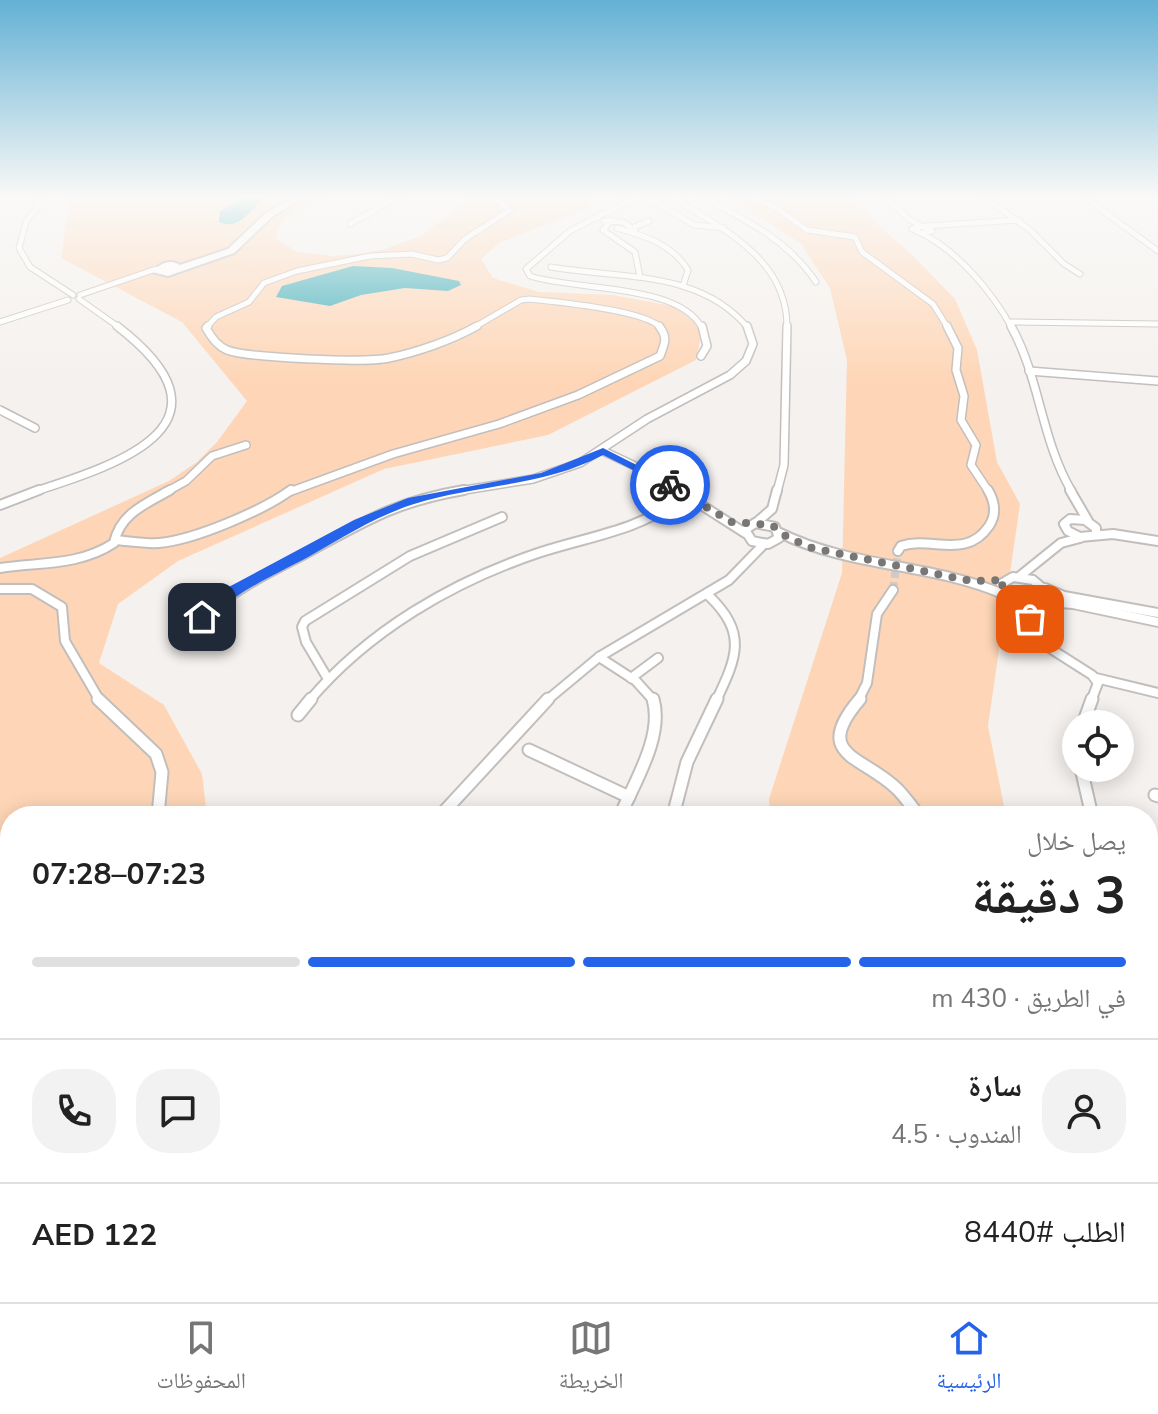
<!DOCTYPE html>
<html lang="ar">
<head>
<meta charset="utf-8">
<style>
  :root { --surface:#fff; --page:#f2f2f2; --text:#222; --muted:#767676; --line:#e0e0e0; --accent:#2563eb }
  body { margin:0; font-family:"Nunito Sans","Noto Naskh Arabic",sans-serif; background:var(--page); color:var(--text); direction:rtl; height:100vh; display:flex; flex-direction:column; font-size:30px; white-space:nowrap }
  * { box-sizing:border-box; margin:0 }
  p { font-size:26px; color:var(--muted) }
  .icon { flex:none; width:44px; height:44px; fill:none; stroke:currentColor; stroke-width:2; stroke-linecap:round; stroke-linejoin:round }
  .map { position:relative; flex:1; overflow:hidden; direction:ltr }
  .drawer { position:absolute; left:0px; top:806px; width:1158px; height:496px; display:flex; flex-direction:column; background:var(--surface); border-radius:32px 32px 0 0; box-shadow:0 4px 20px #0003; direction:rtl }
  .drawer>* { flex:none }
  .tools { position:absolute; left:1062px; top:710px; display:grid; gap:16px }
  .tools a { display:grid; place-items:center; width:72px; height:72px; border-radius:50%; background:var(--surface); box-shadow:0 4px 20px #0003; font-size:40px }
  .pin { position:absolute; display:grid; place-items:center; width:68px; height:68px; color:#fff; margin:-34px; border-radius:16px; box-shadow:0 4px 12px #0006 }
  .courier { position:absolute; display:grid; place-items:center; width:80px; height:80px; margin:-40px; border:6px solid #2563eb; border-radius:50%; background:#fff; color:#222; box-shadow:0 2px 10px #0007 }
  .overview em { font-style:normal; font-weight:700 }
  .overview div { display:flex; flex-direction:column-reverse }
  .overview { display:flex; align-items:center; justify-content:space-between; height:136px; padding:0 32px }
  h1 { font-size:52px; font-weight:700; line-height:60px }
  .bar { display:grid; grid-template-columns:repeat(4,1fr); gap:12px 8px; align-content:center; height:96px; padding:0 32px }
  .bar i { height:10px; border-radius:6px; background:var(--line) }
  .bar .selected { background:var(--accent) }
  .bar p { grid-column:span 4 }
  .line { display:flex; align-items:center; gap:20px; padding:0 32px; border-top:2px solid var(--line) }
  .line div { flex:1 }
  .round { display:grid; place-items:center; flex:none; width:84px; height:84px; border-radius:32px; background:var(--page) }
  .tab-bar { display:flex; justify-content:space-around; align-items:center; height:112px; border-top:2px solid var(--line); background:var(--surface); font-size:22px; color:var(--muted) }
  .tab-bar a { display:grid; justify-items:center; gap:4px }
  .tab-bar .selected { color:var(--accent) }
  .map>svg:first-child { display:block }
  .green { fill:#fed6b7 }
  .water { fill:#3dadb8 }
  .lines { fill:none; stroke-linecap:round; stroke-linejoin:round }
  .street-tunnel { stroke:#cfcbc9; stroke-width:8; stroke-dasharray:8 4; stroke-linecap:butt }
  .street-far4-casing { stroke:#c2bebc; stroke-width:7 }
  .street-far3-casing { stroke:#c2bebc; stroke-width:10 }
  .street-far2-casing { stroke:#c2bebc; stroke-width:12 }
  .street-far1-casing { stroke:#c2bebc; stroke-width:15 }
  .street-casing { stroke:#c2bebc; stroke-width:18 }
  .secondary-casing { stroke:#c2bebc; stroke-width:4 }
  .street-far4 { stroke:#fff; stroke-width:5 }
  .street-far3 { stroke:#fff; stroke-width:7 }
  .street-far2 { stroke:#fff; stroke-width:8 }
  .street-far1 { stroke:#fff; stroke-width:11 }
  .street { stroke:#fff; stroke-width:14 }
  .secondary { fill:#fff; fill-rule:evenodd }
  .route { fill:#2563eb }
  .done { stroke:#797775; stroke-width:8; stroke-dasharray:0 14.4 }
</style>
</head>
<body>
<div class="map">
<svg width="1158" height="1302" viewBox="0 0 1158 1302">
  <rect width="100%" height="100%" fill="#f5f1ee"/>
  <g class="green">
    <path d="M70 197H327C308 207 276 213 277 239L297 252 332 256 357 254 382 250 421 236 472 197H586L591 207 499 243 481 259 493 278 539 292 613 295 672 306 703 326 696 360 548 435 384 469 178 561 118 604 99 663 164 705 202 774 207 816H10V1146L0 1131V558L169 481 197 462 217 442 247 401 182 322 61 258Z"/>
    <polygon points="730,197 847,197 912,255 955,299 977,350 997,462 1020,504 988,726 1006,816 770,816 769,799 842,573 847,360 830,288 801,244"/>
    <polygon points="1148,1171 1158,1191 1158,1302 282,1302 267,1292 1148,1292"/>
  </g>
  <g class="water">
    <path d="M246 197H265C251 209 240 231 219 222L220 211Z"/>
    <polygon points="353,266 392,268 459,281 461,285 448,291 405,288 361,295 330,306 276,297 282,286"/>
  </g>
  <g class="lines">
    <polyline class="street-tunnel" points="893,590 898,551"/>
    <g class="street-far4-casing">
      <g id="street-far4">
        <polyline points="45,197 26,222 19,248 30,267 73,295"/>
        <path d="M673 197C723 230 788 259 787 328"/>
        <path d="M702 197C746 220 788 240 816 282"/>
        <polyline points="752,197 778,209 807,230 855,237 862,252 933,304 948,328"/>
        <polyline points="884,197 910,220 932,231 921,233 912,229 923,226"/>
        <polyline points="984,197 1030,230 1064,264 1080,274"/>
        <polyline points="1084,197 1158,251"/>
        <polyline points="611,220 603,230 635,252 640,277"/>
        <polyline points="604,221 623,222 635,230"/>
        <polyline points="350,224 398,197"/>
        <polyline points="926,226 1019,220"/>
        <path d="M617 228C645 236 672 244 688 270L683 286"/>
        <polyline points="632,228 649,221"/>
        <path d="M921 233C958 251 992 292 1012 328"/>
        <path d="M551 267C618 279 700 269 748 328"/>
        <polyline points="80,295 156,269"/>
        <polyline points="79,299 120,328"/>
        <polyline points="0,322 68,300"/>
        <polyline points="1011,322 1158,324"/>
        <polyline points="206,328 216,317 249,302 264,283 297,271 370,256 412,254 438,260 447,258 465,239 510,210 493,197"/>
        <path d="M473 328 521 300 530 299C556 302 646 310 661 328"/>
        <path d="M702 328C679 283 575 291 530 276L526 269 570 231 630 200 656 202 694 225 724 228"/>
      </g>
    </g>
    <g class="street-far3-casing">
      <g id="street-far3">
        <path d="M208 326 206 328C211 337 217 346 227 350 248 358 366 363 389 358 418 352 452 340 477 326"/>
        <polyline points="947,326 958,348 956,370 964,396 961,420 976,445 971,465 989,492"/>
        <path d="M1011 326C1040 378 1041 440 1072 492"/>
        <polyline points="701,356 707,346 702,326"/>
        <polyline points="1029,371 1158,381"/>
        <polyline points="0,410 35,428"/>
        <polyline points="603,451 654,475 681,492"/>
        <path d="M33 492C124 463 243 423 117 326"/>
        <polyline points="166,492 186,481 212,456 246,445"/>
        <path d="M289 492 393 454 499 424 578 395 660 356C665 343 668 337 659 326"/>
        <polyline points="452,492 533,479 580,463 647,419 730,375 746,361 753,344 747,326"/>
        <polyline points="777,492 784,465 787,326"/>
      </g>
    </g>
    <g class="street-far2-casing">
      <g id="street-far2">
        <polyline points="678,490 745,533"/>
        <polyline points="1070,490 1088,521"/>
        <polyline points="0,505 39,490"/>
        <polyline points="757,522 772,509 777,490"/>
        <polygon points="755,523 775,527 779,538 768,544 752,541 745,530"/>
        <path d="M780 533C851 568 931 563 1003 594"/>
        <polyline points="1096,535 1096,528 1085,520 1070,519 1064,524 1068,531 1080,537 1113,534 1158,541"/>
        <path d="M115 540C129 541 145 544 159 543 194 540 262 511 291 490"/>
        <path d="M898 551 901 546C932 536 966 560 989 526 997 514 995 502 988 490"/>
        <path d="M0 568C40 562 79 566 114 543 120 514 145 504 170 490"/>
        <polyline points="1020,576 1061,543 1080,538"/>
        <polygon points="1013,577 1033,580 1047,592 1047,601 1034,607 1009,599 1001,584"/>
        <polyline points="1045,588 1064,596 1158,613"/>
        <polyline points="0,589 32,589 62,607 65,641 100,701"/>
        <path d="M708 595C748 633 737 657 716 701"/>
        <polyline points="1012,601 1048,647 1092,675 1098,683 1091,701"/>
        <polyline points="1046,602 1073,604 1158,622"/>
        <path d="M202 617C232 591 266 574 301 556 362 523 393 502 464 490"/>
        <polyline points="599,657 636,681 654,701"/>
        <polyline points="631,678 658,658"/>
        <polyline points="1096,678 1158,693"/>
        <polyline points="328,679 306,642 302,627 305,621 410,556 502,517"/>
        <path d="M309 701C368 631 452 582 538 553 597 534 632 533 686 496"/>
        <polyline points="546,701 599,657 729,580 764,544"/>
        <polyline points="858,701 867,683 877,614 893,590"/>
      </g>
    </g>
    <g class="street-far1-casing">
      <g id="street-far1">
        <polyline points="98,699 156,754 162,772 158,816"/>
        <path d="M860 699C812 755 860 755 895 787 904 795 911 806 919 816"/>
        <polyline points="298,715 311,699"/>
        <polyline points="1083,724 1092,699"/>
        <polyline points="529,750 629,797"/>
        <polyline points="1081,768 1092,816"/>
        <polyline points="1155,795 1158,796"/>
        <polyline points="440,816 548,699"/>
        <path d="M620 816C634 783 664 736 653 699"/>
        <polyline points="673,816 687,762 717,699"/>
      </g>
    </g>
    <g class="street-casing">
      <g id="street">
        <polyline points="1148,981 1158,998"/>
        <polyline points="1148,1257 1153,1302"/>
        <polyline points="375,1292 380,1302"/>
      </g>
    </g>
    <g class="secondary-casing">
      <path id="secondary" d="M295 197H303L272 217 234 253 168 276 152 272C159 264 170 258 180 265L228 249 266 213Z"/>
    </g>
    <use href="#street-far4" class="street-far4"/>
    <use href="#street-far3" class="street-far3"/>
    <use href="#street-far2" class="street-far2"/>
    <use href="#street-far1" class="street-far1"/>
    <use href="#street" class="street"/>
    <use href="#secondary" class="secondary"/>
  </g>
  <linearGradient id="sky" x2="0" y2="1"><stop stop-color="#63b1d5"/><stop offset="0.52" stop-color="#faf9f7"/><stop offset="1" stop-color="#faf9f7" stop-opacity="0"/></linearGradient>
  <rect width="1158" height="379" fill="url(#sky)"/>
  <path class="route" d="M603 448 676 485 667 487 603 455C543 487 477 484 414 504 376 516 344 537 310 556 269 578 241 589 206 620L202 622 195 617 225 589 354 520 408 498 541 473Z"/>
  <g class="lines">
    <path class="done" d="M670 485 731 522 772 525 787 537 812 548 971 581 1004 580 1001 589C1007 602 1020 606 1034 607L1030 619"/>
  </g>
</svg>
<div class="tools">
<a><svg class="icon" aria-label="locate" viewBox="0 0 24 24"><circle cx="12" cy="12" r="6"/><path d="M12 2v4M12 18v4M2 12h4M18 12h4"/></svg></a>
</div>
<div class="pin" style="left:1030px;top:619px;background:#ea580c"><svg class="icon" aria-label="bag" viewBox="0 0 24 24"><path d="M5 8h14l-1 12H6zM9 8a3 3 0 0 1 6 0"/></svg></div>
<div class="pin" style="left:202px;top:617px;background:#1f2937"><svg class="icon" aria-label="home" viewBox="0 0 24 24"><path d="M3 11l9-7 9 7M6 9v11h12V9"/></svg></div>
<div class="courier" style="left:670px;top:485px"><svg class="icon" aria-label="bike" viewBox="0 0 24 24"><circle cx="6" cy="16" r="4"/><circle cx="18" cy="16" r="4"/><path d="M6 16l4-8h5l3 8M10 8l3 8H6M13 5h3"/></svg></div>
<section class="drawer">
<div class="overview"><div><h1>3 دقيقة</h1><p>يصل خلال</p></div><em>07:23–07:28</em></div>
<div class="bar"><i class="selected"></i><i class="selected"></i><i class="selected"></i><i></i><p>في الطريق · 430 m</p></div>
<div class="line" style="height:144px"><a class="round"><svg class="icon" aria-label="person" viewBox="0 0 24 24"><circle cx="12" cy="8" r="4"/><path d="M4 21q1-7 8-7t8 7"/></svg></a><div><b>سارة</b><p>المندوب · 4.5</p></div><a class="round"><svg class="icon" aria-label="chat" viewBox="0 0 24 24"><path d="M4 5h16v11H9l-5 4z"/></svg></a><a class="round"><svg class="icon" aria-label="phone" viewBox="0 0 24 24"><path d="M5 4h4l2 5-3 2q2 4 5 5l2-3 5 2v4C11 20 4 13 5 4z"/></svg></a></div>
<div class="line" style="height:104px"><div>الطلب #8440</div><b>AED 122</b></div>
</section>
</div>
<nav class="tab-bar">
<a class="selected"><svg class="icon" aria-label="home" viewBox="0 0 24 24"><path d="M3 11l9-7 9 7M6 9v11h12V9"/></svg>الرئيسية</a>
<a><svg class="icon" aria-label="map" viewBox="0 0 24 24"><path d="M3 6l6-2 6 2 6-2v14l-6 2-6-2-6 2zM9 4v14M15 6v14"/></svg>الخريطة</a>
<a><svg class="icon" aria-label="saved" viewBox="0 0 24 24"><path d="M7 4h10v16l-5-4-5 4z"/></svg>المحفوظات</a>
</nav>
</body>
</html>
